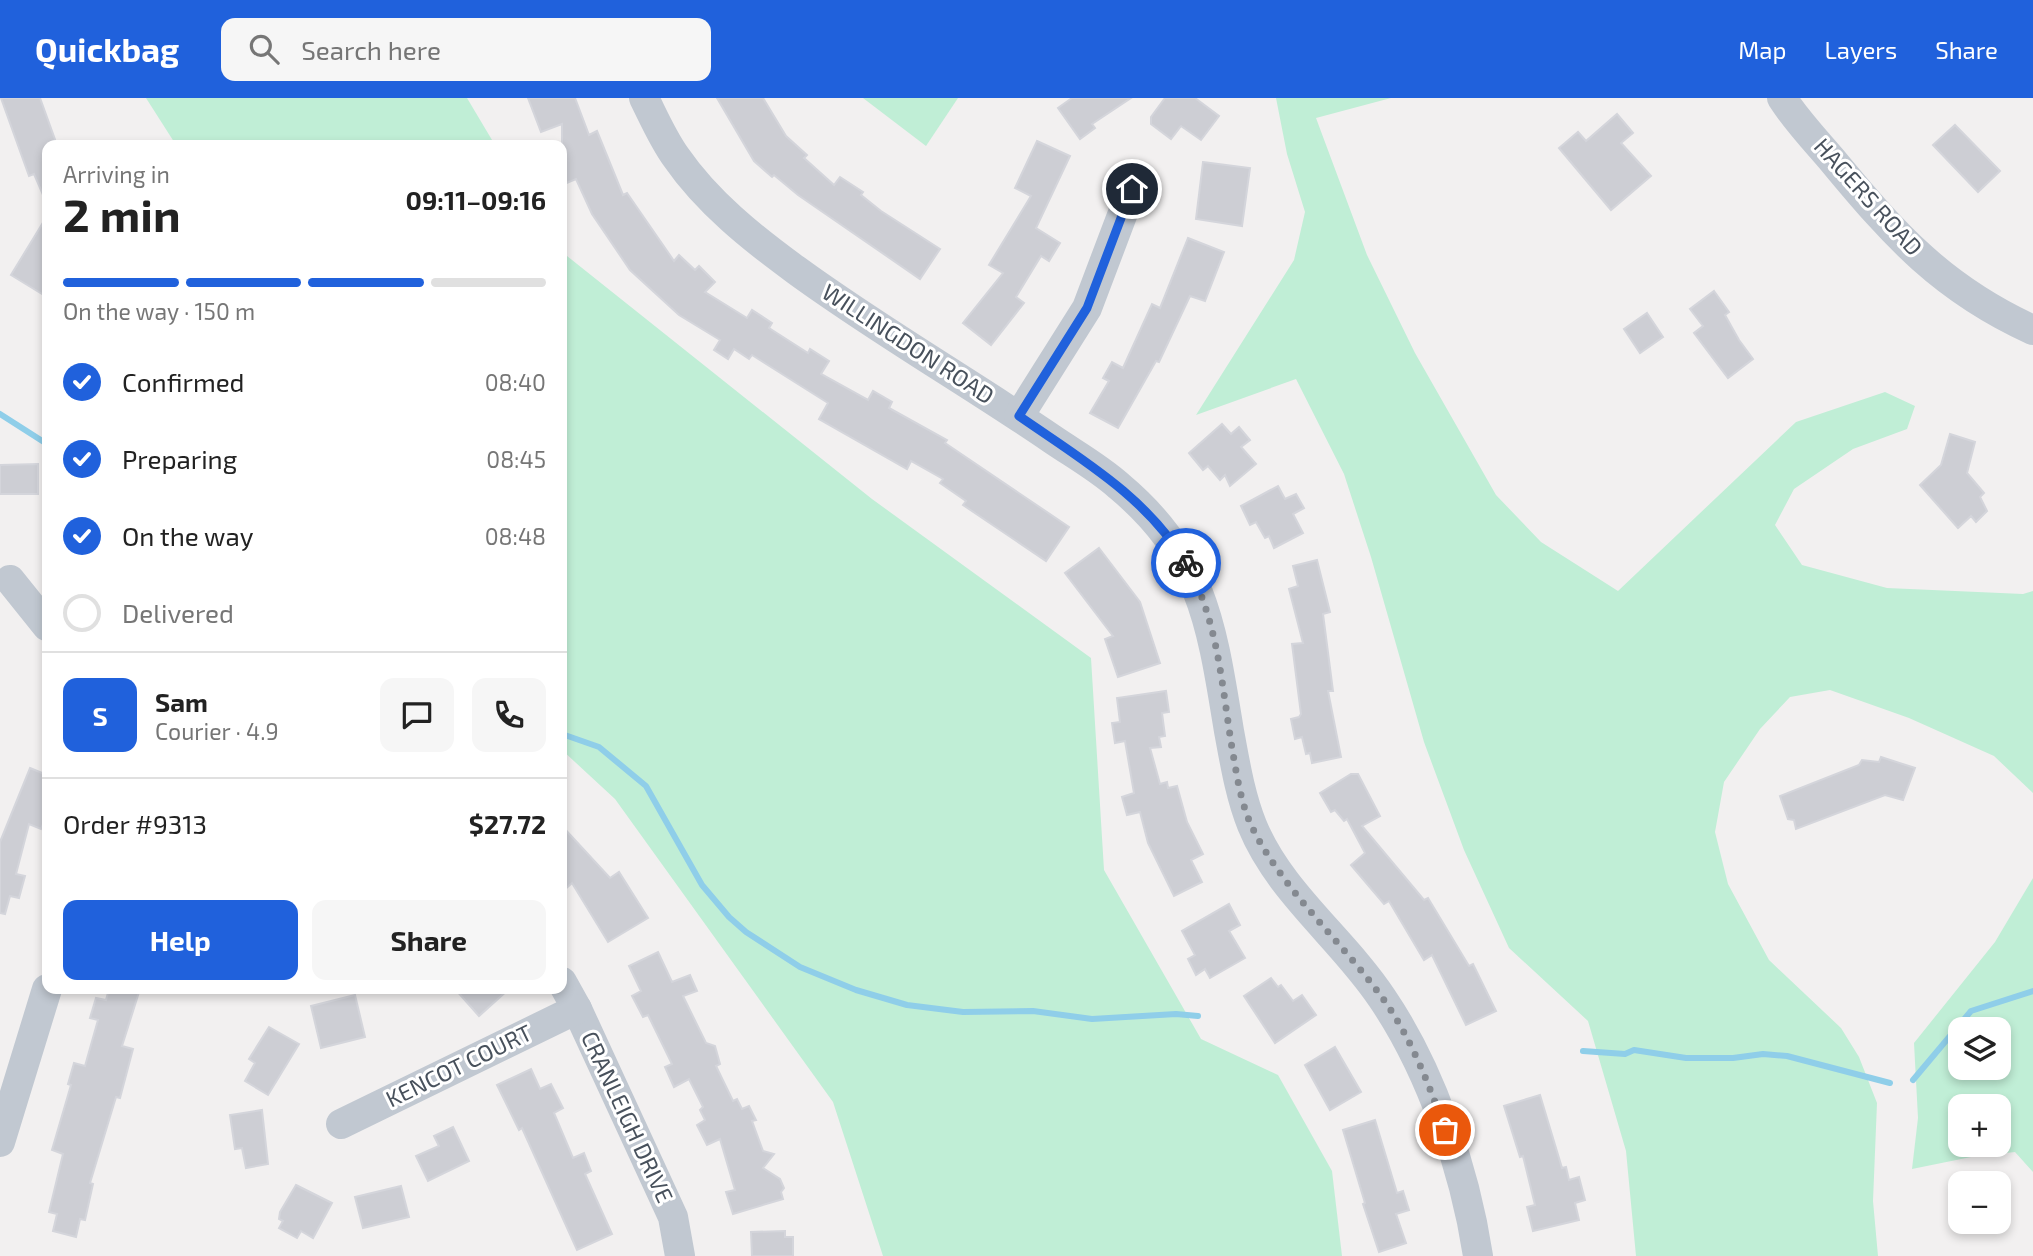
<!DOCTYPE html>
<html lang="en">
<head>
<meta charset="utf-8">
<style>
  :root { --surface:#fff; --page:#f6f6f6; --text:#222; --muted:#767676; --line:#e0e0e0; --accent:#2061dc }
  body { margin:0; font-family:"Exo 2",sans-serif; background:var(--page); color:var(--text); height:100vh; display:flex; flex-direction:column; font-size:26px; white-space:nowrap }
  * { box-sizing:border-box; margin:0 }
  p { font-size:23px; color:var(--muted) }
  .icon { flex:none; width:38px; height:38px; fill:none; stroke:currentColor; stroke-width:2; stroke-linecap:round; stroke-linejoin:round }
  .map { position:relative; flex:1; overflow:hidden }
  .sheet { position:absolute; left:42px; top:42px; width:525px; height:854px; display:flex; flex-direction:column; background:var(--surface); border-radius:14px; box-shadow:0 4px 10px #0003 }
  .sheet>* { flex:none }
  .tools { position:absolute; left:1948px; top:919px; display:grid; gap:14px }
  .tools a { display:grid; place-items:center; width:63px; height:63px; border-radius:14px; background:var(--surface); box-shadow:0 4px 10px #0003; font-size:35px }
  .pin { position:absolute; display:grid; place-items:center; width:60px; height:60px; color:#fff; margin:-30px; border:4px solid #fff; border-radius:50%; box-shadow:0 2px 7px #0007 }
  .courier { position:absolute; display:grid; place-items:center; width:70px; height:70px; margin:-35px; border:5px solid #2061dc; border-radius:50%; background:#fff; color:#222; box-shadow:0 2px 9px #0007 }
  .summary em { font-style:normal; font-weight:700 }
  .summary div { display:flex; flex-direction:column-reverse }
  .summary { display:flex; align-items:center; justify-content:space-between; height:119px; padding:0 21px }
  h1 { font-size:46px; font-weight:700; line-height:52px }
  .bar { display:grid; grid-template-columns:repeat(4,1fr); gap:10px 7px; align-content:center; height:84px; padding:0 21px }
  .bar i { height:9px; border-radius:5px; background:var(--line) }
  .bar .current { background:var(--accent) }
  .bar p { grid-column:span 4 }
  .line { display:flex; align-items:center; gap:18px; padding:0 21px; border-top:2px solid var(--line) }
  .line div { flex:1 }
  .round { display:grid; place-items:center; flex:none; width:74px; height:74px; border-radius:14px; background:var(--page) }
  ol { padding:0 21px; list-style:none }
  li { display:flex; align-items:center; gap:21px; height:77px }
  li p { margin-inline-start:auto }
  li .icon { padding:7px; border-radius:50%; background:var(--accent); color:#fff; stroke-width:4 }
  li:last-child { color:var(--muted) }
  li i { width:38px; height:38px; border:4px solid var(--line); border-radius:50% }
  .action { display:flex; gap:14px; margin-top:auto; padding:14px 21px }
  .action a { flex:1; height:80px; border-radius:14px; background:var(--accent); color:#fff; font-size:28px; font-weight:700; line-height:80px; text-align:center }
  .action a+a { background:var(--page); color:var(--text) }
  header { display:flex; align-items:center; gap:42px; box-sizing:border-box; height:98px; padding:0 35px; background:var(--accent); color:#fff }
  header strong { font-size:33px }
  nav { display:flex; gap:38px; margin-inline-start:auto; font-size:24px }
  .search { width:490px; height:63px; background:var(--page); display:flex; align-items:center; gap:18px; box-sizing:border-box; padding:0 24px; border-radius:14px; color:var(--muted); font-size:26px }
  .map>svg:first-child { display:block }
  .green { fill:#c0eed6; fill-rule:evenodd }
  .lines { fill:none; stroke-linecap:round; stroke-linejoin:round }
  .stream { stroke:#8fcee9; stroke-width:6 }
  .building { fill:#cdced4; stroke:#d4d5db; stroke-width:2 }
  .minor { stroke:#c1c8d1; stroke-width:30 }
  .done { stroke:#848990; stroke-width:7; stroke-dasharray:0 12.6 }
  .route { stroke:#2061dc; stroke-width:9 }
  .labels { text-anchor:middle; stroke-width:6; stroke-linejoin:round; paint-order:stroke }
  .street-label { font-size:23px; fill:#48515c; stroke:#fff }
</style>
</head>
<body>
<header>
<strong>Quickbag</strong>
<div class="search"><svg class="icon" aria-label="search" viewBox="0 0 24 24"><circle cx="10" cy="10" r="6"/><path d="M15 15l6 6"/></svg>Search here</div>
<nav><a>Map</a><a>Layers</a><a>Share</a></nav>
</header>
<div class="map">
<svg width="2033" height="1158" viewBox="0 0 2033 1158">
  <rect width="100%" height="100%" fill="#f2f0f0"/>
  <g class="green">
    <polygon points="146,0 467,0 495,47 176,47"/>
    <polygon points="863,0 958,0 926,48"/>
    <polygon points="1276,0 1391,0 1316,20 1367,157 1415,255 1496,397 1541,444 1618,493 1796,324 1885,294 1915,308 1907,331 1853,351 1794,391 1775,427 1802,467 1887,490 2023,496 2033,493 2033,695 1994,658 1909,620 1830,592 1790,599 1760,631 1724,684 1715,734 1728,786 1769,862 1841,930 1859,959 1877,1005 1873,1103 1878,1158 1636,1158 1626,1053 1588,923 1509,850 1464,752 1424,644 1371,459 1344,376 1296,281 1196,317 1294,162 1305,114 1287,56"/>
    <polygon points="562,154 872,401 1091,560 1104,772 1201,941 1278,977 1332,1073 1342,1158 883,1158 833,1004 615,701 562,652"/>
    <path d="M2033 780V1074L2015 1054 1971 1059 1912 1071 1918 1020 1914 945 1995 844ZM1960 931H1998V970H1960ZM1998 1008V1046H1960V1008Z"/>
  </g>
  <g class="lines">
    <g class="stream">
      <polyline points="0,316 47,346"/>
      <polyline points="562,636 599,649 646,688 702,787 729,819 746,834 800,869 856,892 907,907 963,914 1033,913 1092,921 1176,916 1198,918"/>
      <polyline points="1583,953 1625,956 1634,952 1686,960 1733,960 1763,956 1787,958 1890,985"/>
      <polyline points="1913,982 1971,913 2033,893"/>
    </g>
  </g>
  <g class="building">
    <polygon points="1,0 40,0 57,47 47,47 47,106 34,76 29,78"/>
    <polygon points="528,0 575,0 589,37 597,33 623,97 627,95 674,163 679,157 695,172 699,168 715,184 705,194 747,220 752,212 772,225 769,230 808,255 810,251 829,263 821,276 868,302 873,293 892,304 889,310 947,342 945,345 1069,429 1046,463 963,407 966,403 940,385 943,381 911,363 907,371 819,321 828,305 752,257 749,261 734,251 728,261 714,252 720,242 679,217 630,172 592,116 576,81 562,87 562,26 541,34"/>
    <polygon points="717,0 763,0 786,38 807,57 804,60 834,87 840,79 863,94 861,97 881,113 940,151 920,181 798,97 774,77 772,79 754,63"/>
    <polygon points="1072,0 1131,0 1092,26 1095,30 1080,41 1058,10"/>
    <polygon points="1165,0 1195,0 1219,18 1201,42 1181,28 1171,41 1151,26 1151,19"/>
    <polygon points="1617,16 1633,35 1621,45 1651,78 1611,112 1559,50 1578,34 1586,43"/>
    <polygon points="1955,27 2000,73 1978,94 1933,47"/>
    <polygon points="1037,43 1070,58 1036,130 1060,145 1049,163 1041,158 1016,199 1024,205 991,247 963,225 1003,175 989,167 1031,98 1015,90"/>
    <polygon points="1203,64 1250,70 1242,128 1196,121"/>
    <polygon points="47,118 47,199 11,177"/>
    <polygon points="1188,140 1224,154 1205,203 1190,198 1159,264 1156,263 1118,330 1090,315 1109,283 1103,280 1112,264 1123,270 1152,206 1160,210"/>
    <polygon points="1714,193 1729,214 1725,217 1739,242 1753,261 1728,280 1694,235 1703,228 1690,211"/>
    <polygon points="1647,215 1663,239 1640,255 1624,231"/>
    <polygon points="1222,326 1231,336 1239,329 1250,342 1241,349 1256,366 1230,388 1225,377 1220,382 1208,368 1203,372 1189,355"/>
    <polygon points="1950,336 1975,344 1967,375 1984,395 1980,399 1987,413 1976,424 1971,418 1958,430 1920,387 1941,367"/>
    <polygon points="38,366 38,396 0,396 0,367"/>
    <polygon points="1278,388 1285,401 1296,396 1304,410 1293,416 1303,435 1274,450 1269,438 1265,440 1256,424 1250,427 1241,408"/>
    <polygon points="1099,450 1140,504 1160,565 1118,579 1105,541 1113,538 1065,475"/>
    <polygon points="1317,462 1330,514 1323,516 1333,593 1328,593 1341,659 1312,665 1310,655 1306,656 1302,639 1295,641 1291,621 1299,619 1301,616 1292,546 1303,545 1289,491 1298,488 1293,468"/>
    <polygon points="1166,593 1169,614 1162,615 1165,638 1159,639 1161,649 1150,650 1160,686 1167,684 1168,690 1177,688 1187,724 1203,756 1191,762 1202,784 1174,798 1148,745 1140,714 1127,717 1122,699 1134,695 1125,643 1115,645 1112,625 1120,624 1117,600"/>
    <polygon points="1881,659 1915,670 1903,702 1885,697 1796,731 1794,722 1788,721 1780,698 1859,667 1862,662 1879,664"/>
    <polygon points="30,670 47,677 47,717 41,731 29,726 16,776 25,778 19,800 10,798 5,816 0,815 0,744"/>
    <polygon points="1351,676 1358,676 1380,718 1362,728 1424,802 1428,800 1469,868 1473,866 1496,913 1466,927 1432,857 1424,862 1389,803 1384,806 1351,767 1365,755 1347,721 1344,723 1335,712 1331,714 1320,695"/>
    <polygon points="562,728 610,780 619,774 648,820 608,844 572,785 562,794"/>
    <polygon points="1229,806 1240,827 1229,833 1245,860 1210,880 1205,871 1196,877 1188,861 1195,857 1182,833"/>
    <polygon points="658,854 672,884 690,877 697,893 683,898 706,945 715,948 720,966 716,968 733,1003 737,1001 742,1011 749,1008 756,1022 752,1023 763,1053 774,1056 763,1070 780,1081 784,1090 781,1094 783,1101 733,1116 726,1094 735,1092 720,1041 707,1047 697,1027 705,1022 700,1012 703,1009 689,981 674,989 665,969 672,966 648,917 643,919 632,898 641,893 629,868"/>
    <polygon points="1271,880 1278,889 1281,887 1293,903 1302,897 1316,917 1275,945 1244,898"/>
    <polygon points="109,891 140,891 122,948 133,951 120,1000 116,999 90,1085 93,1086 85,1122 80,1121 76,1139 53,1133 57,1116 49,1114 63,1056 52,1052 71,987 68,986 74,965 85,968 98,922 90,920 96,900 106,902"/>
    <polygon points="455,891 509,891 479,918"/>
    <polygon points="355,897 365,939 321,950 311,908"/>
    <polygon points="269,929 299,946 268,997 245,983 255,965 249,961"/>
    <polygon points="1335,949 1361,994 1330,1012 1305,967"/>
    <polygon points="531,971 540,991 551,986 563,1010 554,1015 573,1060 584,1055 591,1073 585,1076 612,1136 577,1152 522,1030 519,1032 497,987"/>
    <polygon points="1540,997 1562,1070 1566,1069 1569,1082 1579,1079 1585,1102 1575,1105 1579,1122 1533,1133 1527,1109 1535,1107 1523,1058 1520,1059 1504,1008"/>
    <polygon points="262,1012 268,1066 246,1070 242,1050 235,1051 230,1017"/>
    <polygon points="1375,1022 1397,1095 1403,1093 1409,1112 1396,1116 1406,1145 1379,1154 1363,1106 1365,1105 1343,1032"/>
    <polygon points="453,1029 469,1063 428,1083 416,1058 439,1048 434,1038"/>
    <polygon points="296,1087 332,1105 313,1140 301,1133 297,1140 279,1130 283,1123 279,1121 280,1114"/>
    <polygon points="401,1088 409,1119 363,1130 355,1099"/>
    <polygon points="785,1133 785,1139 793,1139 793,1158 752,1158 751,1134"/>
  </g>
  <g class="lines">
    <g class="minor">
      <path d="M644 0C654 20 663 41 676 59 707 104 752 140 796 172 878 232 967 283 1052 341 1074 356 1099 370 1119 388 1204 459 1212 530 1229 633 1235 665 1240 697 1252 727 1279 794 1343 841 1382 900 1431 972 1465 1072 1478 1158"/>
      <path d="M1782 0C1796 22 1816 43 1833 63 1895 138 1943 191 2033 232"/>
      <polyline points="1019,318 1087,210 1132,91"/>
      <polyline points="10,482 47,528"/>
      <polyline points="562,884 577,911 673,1119 680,1158"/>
      <polyline points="341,1026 577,911"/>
      <polyline points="0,1044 47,891"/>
    </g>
  </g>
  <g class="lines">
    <path class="done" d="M1186 465C1218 521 1222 589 1232 650 1237 678 1241 708 1254 733 1286 795 1340 842 1381 898 1410 937 1429 986 1445 1032"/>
    <path class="route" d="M1132 91 1087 210 1019 318C1081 361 1147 399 1186 465"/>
  </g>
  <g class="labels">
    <g class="street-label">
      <text transform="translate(1868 99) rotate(48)" y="8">HAGERS ROAD</text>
      <text transform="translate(908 246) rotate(33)" y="8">WILLINGDON ROAD</text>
      <text transform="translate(459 968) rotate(-26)" y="8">KENCOT COURT</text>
      <text transform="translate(627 1019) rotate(65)" y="8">CRANLEIGH DRIVE</text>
    </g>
  </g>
</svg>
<div class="tools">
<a><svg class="icon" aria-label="layers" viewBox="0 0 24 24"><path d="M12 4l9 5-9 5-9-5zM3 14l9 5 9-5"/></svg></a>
<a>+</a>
<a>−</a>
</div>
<div class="pin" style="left:1445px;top:1032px;background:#ea580c"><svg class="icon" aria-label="bag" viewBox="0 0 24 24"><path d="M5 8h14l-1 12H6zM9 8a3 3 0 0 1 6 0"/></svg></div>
<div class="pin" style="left:1132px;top:91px;background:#1f2937"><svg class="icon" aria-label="home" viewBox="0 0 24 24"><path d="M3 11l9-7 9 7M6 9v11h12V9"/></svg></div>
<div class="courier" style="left:1186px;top:465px"><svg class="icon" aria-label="bike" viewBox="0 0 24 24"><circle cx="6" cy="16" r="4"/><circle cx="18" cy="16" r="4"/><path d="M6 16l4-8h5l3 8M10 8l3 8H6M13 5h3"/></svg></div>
<section class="sheet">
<div class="summary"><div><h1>2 min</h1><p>Arriving in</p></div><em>09:11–09:16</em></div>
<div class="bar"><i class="current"></i><i class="current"></i><i class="current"></i><i></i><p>On the way · 150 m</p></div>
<ol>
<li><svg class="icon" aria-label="check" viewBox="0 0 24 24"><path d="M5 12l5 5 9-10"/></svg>Confirmed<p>08:40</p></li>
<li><svg class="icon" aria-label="check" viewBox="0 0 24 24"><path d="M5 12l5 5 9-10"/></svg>Preparing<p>08:45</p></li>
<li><svg class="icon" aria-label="check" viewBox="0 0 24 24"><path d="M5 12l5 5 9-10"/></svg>On the way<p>08:48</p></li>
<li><i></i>Delivered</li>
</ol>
<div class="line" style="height:126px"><b class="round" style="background:var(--accent);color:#fff">S</b><div><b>Sam</b><p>Courier · 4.9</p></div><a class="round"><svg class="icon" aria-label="chat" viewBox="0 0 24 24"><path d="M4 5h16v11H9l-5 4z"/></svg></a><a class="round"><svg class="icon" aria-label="phone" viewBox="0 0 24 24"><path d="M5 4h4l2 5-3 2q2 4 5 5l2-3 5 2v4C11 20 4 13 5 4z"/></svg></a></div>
<div class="line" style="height:91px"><div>Order #9313</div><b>$27.72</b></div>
<div class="action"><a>Help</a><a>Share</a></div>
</section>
</div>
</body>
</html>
